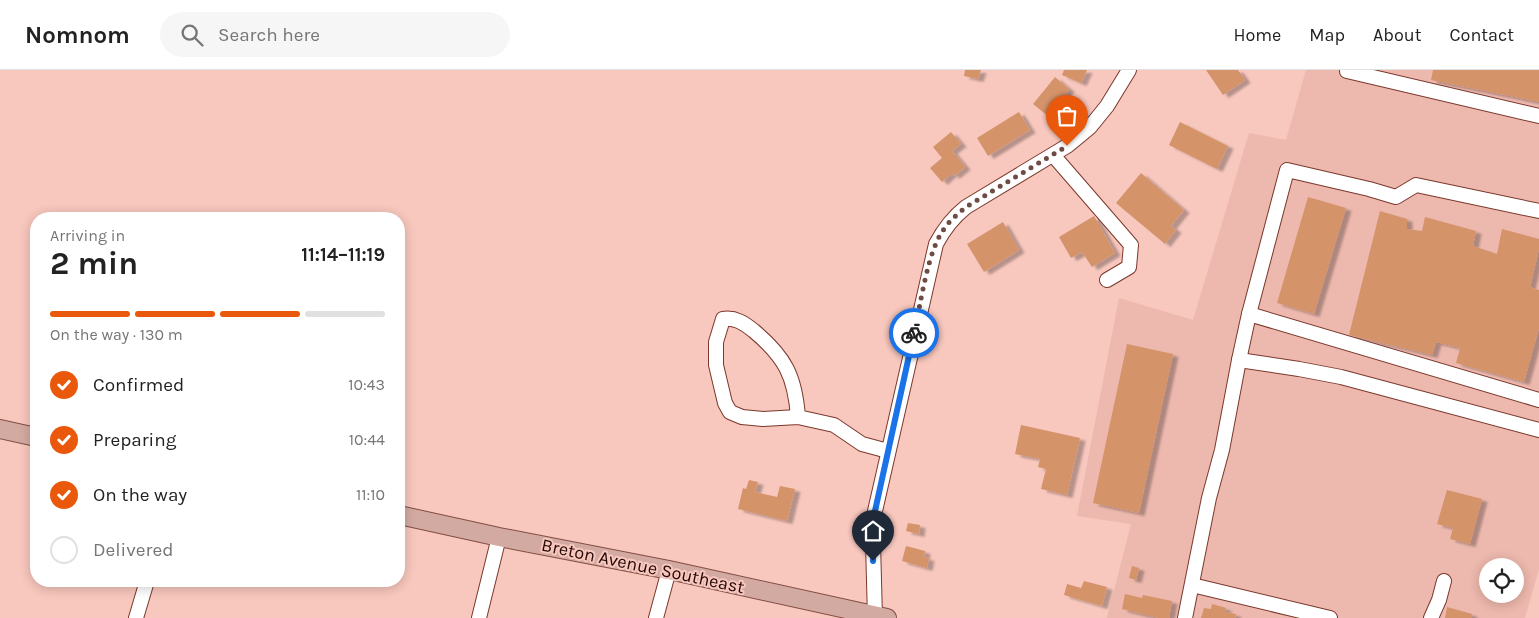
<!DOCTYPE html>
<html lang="en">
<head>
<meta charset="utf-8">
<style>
  :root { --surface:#fff; --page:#f6f6f6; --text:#222; --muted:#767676; --line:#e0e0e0; --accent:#ea580c }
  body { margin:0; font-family:Karla,sans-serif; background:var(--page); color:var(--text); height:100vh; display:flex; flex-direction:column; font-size:19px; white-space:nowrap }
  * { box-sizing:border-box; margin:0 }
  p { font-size:16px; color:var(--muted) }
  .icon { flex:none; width:28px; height:28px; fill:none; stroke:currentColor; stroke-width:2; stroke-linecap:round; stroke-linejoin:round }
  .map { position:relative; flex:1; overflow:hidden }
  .sheet { position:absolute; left:30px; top:142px; width:375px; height:375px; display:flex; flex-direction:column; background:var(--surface); border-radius:20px; box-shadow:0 2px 12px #0003 }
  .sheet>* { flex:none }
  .fabs { position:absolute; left:1479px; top:488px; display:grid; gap:10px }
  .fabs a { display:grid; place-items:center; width:45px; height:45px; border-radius:50%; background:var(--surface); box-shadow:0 2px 12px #0003; font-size:25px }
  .pin { position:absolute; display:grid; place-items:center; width:42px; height:42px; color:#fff; margin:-51px -21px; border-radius:50% 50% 50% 0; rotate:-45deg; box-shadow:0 0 5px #0007 }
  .pin .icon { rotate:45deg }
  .courier { position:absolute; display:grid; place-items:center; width:50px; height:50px; margin:-25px; border:4px solid #1a73e8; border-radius:50%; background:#fff; color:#222; box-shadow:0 1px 6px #0007 }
  .head em { font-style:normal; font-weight:700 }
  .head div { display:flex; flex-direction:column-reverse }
  .head { display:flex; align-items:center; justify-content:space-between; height:85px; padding:0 20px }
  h1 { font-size:32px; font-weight:700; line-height:38px }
  .bar { display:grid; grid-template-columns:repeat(4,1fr); gap:8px 5px; align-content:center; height:60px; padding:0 20px }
  .bar i { height:6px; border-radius:4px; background:var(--line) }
  .bar .selected { background:var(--accent) }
  .bar p { grid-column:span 4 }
  ol { padding:0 20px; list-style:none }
  li { display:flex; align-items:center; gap:15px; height:55px }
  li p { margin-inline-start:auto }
  li .icon { padding:5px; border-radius:50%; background:var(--accent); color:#fff; stroke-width:4 }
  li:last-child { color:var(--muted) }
  li i { width:28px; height:28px; border:2px solid var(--line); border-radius:50% }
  header { display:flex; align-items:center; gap:30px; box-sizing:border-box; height:70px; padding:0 25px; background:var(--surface); border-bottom:1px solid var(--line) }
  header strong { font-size:24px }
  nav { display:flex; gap:28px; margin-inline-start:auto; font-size:18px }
  .search { width:350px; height:45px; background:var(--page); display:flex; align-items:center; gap:12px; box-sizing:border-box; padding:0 18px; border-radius:28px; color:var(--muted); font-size:19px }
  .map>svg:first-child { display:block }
  .built { fill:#edb8ad; fill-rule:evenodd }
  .building { fill:#d5936b; filter:url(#shadow) }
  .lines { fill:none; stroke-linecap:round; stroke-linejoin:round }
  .minor-casing { stroke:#7b382c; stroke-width:16 }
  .major-casing { stroke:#834d43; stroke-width:20 }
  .minor { stroke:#fff; stroke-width:14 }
  .major { stroke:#d3aaa2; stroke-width:18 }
  .done { stroke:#6e4b45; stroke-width:5; stroke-dasharray:0 9 }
  .route { stroke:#1a73e8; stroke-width:6 }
  .labels { text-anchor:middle; stroke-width:4; stroke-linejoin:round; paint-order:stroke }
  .street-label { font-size:18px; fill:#240805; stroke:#f8c7bd }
</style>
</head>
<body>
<header>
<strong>Nomnom</strong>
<div class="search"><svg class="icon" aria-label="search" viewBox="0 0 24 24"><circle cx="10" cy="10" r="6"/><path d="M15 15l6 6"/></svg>Search here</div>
<nav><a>Home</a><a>Map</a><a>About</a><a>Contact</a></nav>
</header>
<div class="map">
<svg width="1539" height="548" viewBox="0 0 1539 548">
  <defs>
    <filter id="shadow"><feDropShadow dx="5.5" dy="3" stdDeviation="1" flood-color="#0004"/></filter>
  </defs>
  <rect width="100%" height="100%" fill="#f8c7bd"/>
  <path class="built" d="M1306 0H1539V499L1525 548H1107L1131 454 1077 446 1119 228 1193 250 1249 63 1286 70ZM1488 496H1515V524H1488Z"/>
  <g class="building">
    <polygon points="965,0 981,0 978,9 964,6"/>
    <polygon points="1064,0 1087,0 1081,13 1062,5"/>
    <polygon points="1206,0 1238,0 1245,10 1223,25"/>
    <polygon points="1433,0 1539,0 1539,32 1431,10"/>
    <polygon points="1055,7 1069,19 1048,46 1033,34"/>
    <polygon points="1019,42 1030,60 988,86 977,68"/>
    <polygon points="1180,52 1228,76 1217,99 1169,75"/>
    <polygon points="951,62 961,74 952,81 965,97 954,106 952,103 942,112 930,98 942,88 933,77"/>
    <polygon points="1141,103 1184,140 1171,156 1176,160 1165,174 1116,133"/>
    <polygon points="1308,127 1346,138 1314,244 1277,233"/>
    <polygon points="1380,141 1407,149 1407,159 1422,161 1425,147 1476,161 1473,176 1497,184 1502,159 1539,169 1539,179 1530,217 1539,220 1539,258 1524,312 1456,293 1460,278 1436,272 1432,285 1349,265"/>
    <polygon points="1094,146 1115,183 1092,197 1082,182 1071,188 1059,167"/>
    <polygon points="1003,152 1019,180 984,202 967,174"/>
    <polygon points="1127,274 1173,284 1139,443 1093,433"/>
    <polygon points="1021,355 1080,368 1067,425 1041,419 1046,399 1038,397 1040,389 1015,384"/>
    <polygon points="749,410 758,412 755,422 777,427 780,416 795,419 787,451 738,439 743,418 746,419"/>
    <polygon points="1447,420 1482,429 1470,474 1450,469 1453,458 1437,454"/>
    <polygon points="908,453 920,455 919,464 906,461"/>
    <polygon points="906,476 925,481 924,487 929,488 927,498 902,491"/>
    <polygon points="1132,496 1139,498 1136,510 1129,508"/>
    <polygon points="1084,511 1107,517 1102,536 1064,525 1067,514 1081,518"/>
    <polygon points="1125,524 1142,528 1143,525 1172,531 1169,548 1159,548 1122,539"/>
    <polygon points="1212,534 1226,538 1225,542 1236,544 1235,548 1201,548 1204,538 1211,539"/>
    <polygon points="1447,537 1472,544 1471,548 1445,548"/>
  </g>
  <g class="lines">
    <g class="minor-casing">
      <g id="minor">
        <polyline points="1347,0 1347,1 1539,46"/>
        <polyline points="1053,85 1131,175 1129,197 1107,210"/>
        <polyline points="1249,244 1539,330"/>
        <polyline points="1239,290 1249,244 1287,100 1369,119 1396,127 1416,115 1539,141"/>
        <path d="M798 347C795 306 785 287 754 261 744 253 735 247 723 249L716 272V295L725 333 730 342 742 347 763 349 798 347 834 355 862 374 888 381"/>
        <polyline points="1192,515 1330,548"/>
        <polyline points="136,548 147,511"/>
        <polyline points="479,548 499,467"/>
        <polyline points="656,548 669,500"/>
        <path d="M875 548 873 473 875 441 936 174C944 159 952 148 966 137L1067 76 1090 57 1107 36 1129 0"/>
        <polyline points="1185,548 1209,428 1222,380 1239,290 1299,299 1341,307 1539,360"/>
        <polyline points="1431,548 1439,530 1444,511"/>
      </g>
    </g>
    <g class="major-casing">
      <g id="major">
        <polyline points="0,359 36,367"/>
        <polyline points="399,445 499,467 669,500 887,548"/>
      </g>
    </g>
    <use href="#minor" class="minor"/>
    <use href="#major" class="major"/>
  </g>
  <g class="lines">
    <path class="done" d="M914 263C921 234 927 182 944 159 950 150 958 144 966 137L1067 76"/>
    <polyline class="route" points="873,491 875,441 914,263"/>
  </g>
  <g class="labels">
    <g class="street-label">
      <text transform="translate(643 496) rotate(12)" y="6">Breton Avenue Southeast</text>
    </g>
  </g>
</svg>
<div class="fabs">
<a><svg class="icon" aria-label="locate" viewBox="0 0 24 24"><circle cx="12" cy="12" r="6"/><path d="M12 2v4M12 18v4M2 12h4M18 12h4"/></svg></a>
</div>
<div class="pin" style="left:1067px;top:76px;background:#ea580c"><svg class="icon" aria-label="bag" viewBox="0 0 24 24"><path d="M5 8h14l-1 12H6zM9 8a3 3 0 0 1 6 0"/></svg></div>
<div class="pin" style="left:873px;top:491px;background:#1f2937"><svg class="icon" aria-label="home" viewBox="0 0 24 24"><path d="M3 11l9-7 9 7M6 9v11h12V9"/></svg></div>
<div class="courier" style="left:914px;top:263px"><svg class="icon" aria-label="bike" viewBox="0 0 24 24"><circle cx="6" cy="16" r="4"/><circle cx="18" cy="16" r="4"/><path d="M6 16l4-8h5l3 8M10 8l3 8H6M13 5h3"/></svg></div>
<section class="sheet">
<div class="head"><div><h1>2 min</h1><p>Arriving in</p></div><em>11:14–11:19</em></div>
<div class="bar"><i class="selected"></i><i class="selected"></i><i class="selected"></i><i></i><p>On the way · 130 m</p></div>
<ol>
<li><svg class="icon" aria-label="check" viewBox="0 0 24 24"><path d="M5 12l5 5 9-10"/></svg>Confirmed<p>10:43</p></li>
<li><svg class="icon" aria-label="check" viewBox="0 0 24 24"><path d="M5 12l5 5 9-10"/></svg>Preparing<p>10:44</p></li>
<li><svg class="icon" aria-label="check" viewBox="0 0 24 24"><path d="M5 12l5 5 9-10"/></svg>On the way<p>11:10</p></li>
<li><i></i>Delivered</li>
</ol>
</section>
</div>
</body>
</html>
